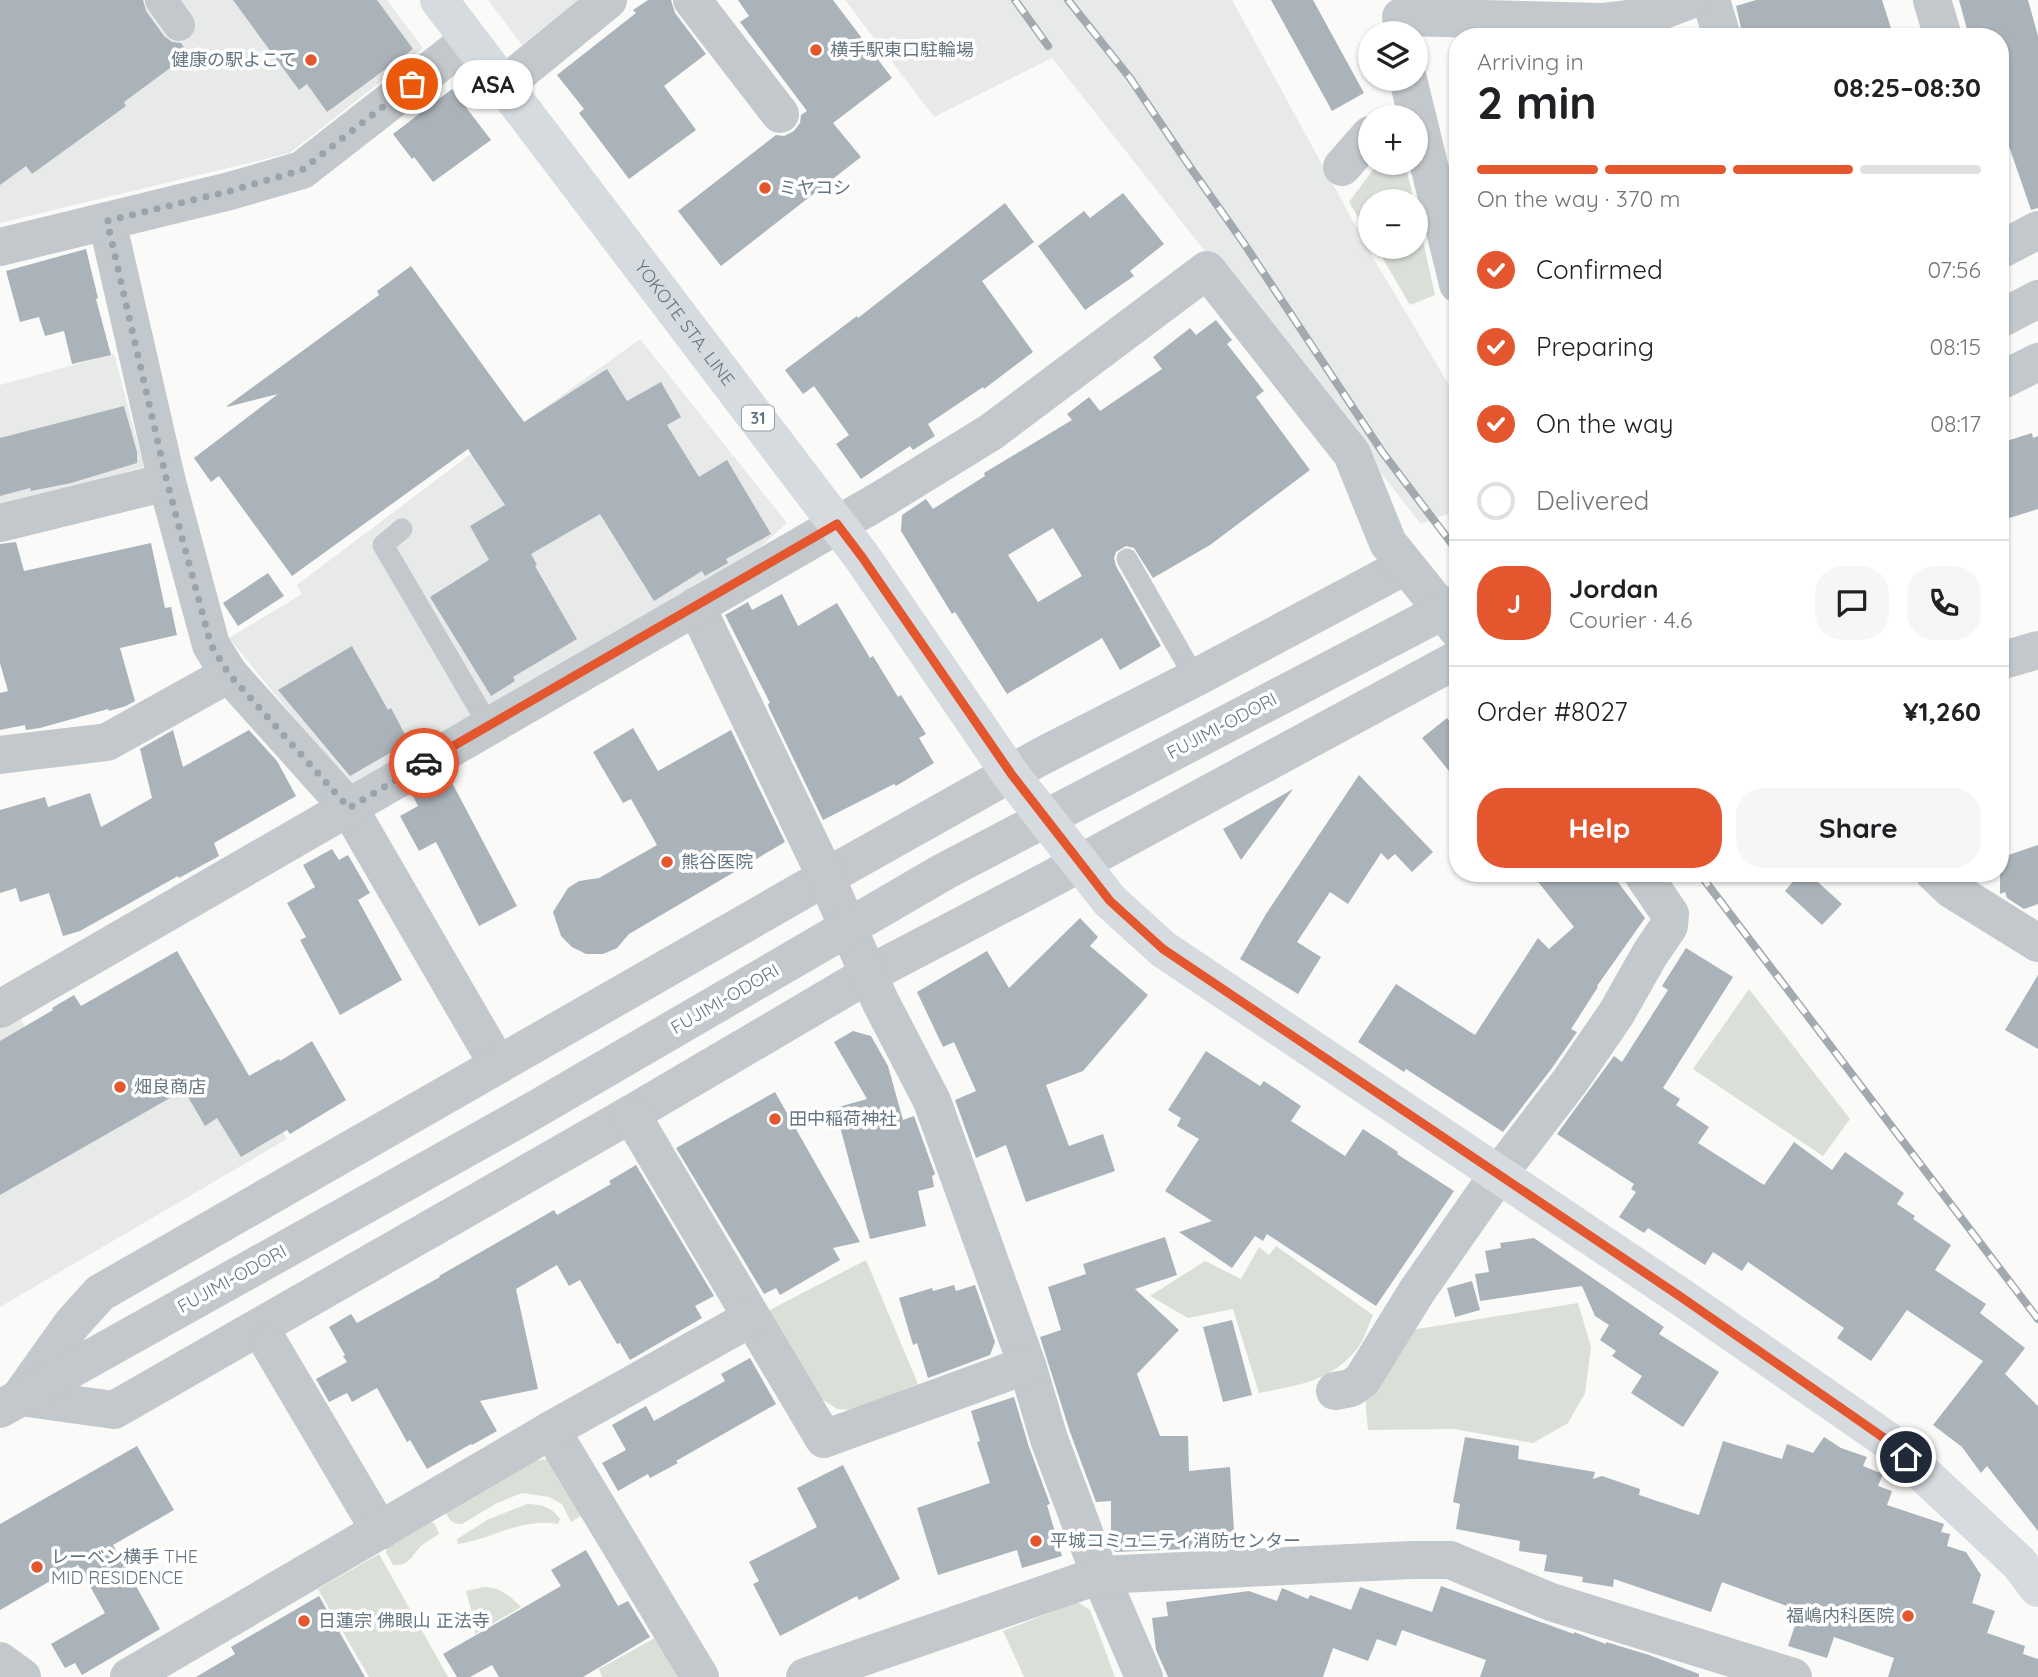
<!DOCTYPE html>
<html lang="en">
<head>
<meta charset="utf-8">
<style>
  :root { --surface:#fff; --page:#f6f6f6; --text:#202124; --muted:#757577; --line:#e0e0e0; --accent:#e4572e }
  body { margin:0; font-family:Quicksand,"Noto Sans JP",sans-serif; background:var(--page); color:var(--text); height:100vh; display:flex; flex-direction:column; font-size:26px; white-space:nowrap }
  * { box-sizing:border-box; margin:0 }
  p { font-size:23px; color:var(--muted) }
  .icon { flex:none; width:38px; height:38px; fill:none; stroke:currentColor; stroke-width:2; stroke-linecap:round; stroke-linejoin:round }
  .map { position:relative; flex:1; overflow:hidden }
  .side { position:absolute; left:1449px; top:28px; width:560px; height:854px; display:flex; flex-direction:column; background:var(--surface); border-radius:28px; box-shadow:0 2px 5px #0004 }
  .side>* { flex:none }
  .buttons { position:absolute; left:1358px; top:21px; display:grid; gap:14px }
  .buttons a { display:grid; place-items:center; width:70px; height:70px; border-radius:50%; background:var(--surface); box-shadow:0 2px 5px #0004; font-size:35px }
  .pin { position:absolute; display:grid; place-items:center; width:60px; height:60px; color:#fff; margin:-30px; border:4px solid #fff; border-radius:50%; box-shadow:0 2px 7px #0007 }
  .courier { position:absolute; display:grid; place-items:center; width:70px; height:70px; margin:-35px; border:5px solid #e4572e; border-radius:50%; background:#fff; color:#222; box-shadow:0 2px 9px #0007 }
  .bubble { position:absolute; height:49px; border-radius:24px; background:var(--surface); box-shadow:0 2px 5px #0004; font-size:23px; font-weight:700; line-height:49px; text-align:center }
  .headline em { font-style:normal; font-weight:700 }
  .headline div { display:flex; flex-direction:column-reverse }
  .headline { display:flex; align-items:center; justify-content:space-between; height:119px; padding:0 28px }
  h1 { font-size:46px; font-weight:700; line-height:52px }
  .bar { display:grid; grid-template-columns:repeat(4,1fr); gap:10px 7px; align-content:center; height:84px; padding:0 28px }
  .bar i { height:9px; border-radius:5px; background:var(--line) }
  .bar .current { background:var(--accent) }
  .bar p { grid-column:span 4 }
  .line { display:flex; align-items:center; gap:18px; padding:0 28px; border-top:2px solid var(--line) }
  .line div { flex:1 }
  .round { display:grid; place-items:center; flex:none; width:74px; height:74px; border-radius:28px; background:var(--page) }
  ol { padding:0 28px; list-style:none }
  li { display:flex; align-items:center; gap:21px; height:77px }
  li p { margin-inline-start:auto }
  li .icon { padding:7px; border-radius:50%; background:var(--accent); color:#fff; stroke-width:4 }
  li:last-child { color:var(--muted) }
  li i { width:38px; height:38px; border:4px solid var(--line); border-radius:50% }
  .button { display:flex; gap:14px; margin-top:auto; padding:14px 28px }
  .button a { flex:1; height:80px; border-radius:28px; background:var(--accent); color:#fff; font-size:28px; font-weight:700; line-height:80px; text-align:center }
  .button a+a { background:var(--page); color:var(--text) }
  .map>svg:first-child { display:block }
  .built { fill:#e8e9e9 }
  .green { fill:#dadfd7 }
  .building { fill:#aab3b9; fill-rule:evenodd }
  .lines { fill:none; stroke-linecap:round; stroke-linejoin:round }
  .service { stroke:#c3c8cc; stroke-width:21 }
  .pedestrian { stroke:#c3c8cc; stroke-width:32 }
  .minor { stroke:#c3c8cc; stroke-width:38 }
  .tertiary { stroke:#c3c8cc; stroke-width:38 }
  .primary { stroke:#d6dbdf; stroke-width:38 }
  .rail-casing { stroke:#a2aab0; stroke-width:8 }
  .rail { stroke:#fff; stroke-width:5; stroke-dasharray:16; stroke-linecap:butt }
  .done { stroke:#99a4ac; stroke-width:7; stroke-dasharray:0 12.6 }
  .route { stroke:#e4572e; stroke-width:9 }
  .poi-dot { fill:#e4572e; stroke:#fff; stroke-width:2.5 }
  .labels { text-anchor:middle; stroke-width:7; stroke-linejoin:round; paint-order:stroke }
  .shield { fill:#fff; stroke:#939fa8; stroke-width:2 }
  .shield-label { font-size:16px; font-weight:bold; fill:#657683 }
  .poi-label { font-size:18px; fill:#657683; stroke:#fff; text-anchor:start }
  .street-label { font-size:18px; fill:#657683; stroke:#fff }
</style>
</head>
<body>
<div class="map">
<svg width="2038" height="1677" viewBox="0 0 2038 1677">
  <rect width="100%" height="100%" fill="#fafaf8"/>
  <g class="built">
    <polygon points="0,0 387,0 423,48 290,153 0,223"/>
    <polygon points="488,0 578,0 522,45"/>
    <polygon points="845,0 1232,0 1375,261 1458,400 1458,510 1421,524 1052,58 934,117"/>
    <polygon points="640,339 787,523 755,552 349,785 229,638 302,594 297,585 521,416 525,422"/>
    <polygon points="114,354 144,467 72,487 0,504 0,385"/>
    <polygon points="209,1006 287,1139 0,1307 0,1023 17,1013 57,1080 152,1040"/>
  </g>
  <g class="green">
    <polygon points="1378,163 1405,163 1414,201 1370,201 1370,238 1349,202"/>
    <polygon points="1416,209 1435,295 1410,305 1376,247 1416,247"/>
    <polygon points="1749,989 1850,1119 1823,1156 1693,1069"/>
    <path d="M1276 1246 1373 1315C1368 1326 1364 1340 1357 1349 1330 1382 1298 1385 1259 1393L1233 1309 1188 1318 1150 1296 1205 1261 1241 1279 1259 1247 1269 1255Z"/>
    <polygon points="866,1260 918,1384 853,1410 837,1409 822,1399 766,1312"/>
    <polygon points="1578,1303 1591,1347 1585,1393 1568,1423 1533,1443 1454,1429 1368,1430 1365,1396 1411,1330"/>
    <path d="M550 1459 586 1513 571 1522 562 1504 549 1497 522 1493 497 1503 462 1524C452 1524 450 1521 446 1513L524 1461Z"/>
    <path d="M527 1504C540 1504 552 1507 560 1519L558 1524C523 1517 491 1539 458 1544L457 1539 489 1519Z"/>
    <path d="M430 1521 435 1524 439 1534C433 1538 425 1542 420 1547 411 1557 409 1566 393 1565L386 1552 389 1539Z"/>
    <polygon points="379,1554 448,1677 369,1677 318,1589"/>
    <path d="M484 1587C500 1587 510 1596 521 1607L475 1634V1624L466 1591Z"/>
    <polygon points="1077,1602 1090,1610 1115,1677 1024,1677 1003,1631"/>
    <polygon points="655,1638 678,1677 602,1677 599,1669"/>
  </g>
  <g class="building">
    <polygon points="0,0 143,0 146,11 164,36 172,42 181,43 189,54 124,102 126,106 32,174 26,166 0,185"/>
    <polygon points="233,0 377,0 413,49 327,112 307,84 299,90"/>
    <polygon points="648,0 671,0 675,13 706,54 664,86 696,130 629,179 579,113 584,109 557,75 636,13 633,10"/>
    <polygon points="738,0 833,0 892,78 833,123 861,157 721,266 678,211 776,135 784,136 794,131 800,123 801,115 807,111 740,22 749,16"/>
    <polygon points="1271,0 1313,0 1364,93 1332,111"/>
    <polygon points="1756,0 1882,0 1891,28 1865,37 1743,37 1736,6"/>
    <polygon points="1959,0 2028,0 2038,36 2038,208 2031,210 2000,120 2000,37 1969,37"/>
    <polygon points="452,89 491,140 433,182 414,157 412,159 393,134"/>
    <polygon points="1123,193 1164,244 1130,271 1134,276 1085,310 1038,246 1084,211 1090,218"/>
    <polygon points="1005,203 1034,242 982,281 1033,352 984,389 983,387 928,424 935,436 913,450 910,446 861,479 836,444 849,435 814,386 803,394 785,370 857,316 858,318"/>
    <polygon points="86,249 98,298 96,299 111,355 72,364 64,331 45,336 39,317 20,322 6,271"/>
    <polygon points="411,266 524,422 607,369 627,401 661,382 681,417 667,425 699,477 727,460 771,534 726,559 728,563 705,576 702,571 654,601 600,514 531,554 537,565 535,566 577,639 513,677 515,681 491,696 430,597 489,560 470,526 505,505 468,449 292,576 219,476 211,482 194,458 278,394 227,407 227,406 379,295 377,291"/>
    <path d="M1216 320 1232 340 1227 344 1264 391 1256 397 1310 470 1210 545 1153 578 1134 548 1126 546 1116 552 1114 558 1116 566 1161 646 1120 670 1102 638 1007 694 955 612 952 614 901 531 902 515 926 499 933 509 985 476 984 473 1072 420 1067 414 1089 397 1100 411 1162 369 1153 357 1190 328 1196 335ZM1053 528 1082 576 1038 602 1008 555Z"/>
    <polygon points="124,406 137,452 137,463 71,483 31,491 30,488 0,496 0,438"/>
    <polygon points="2032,433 2033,438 2038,436 2038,509 2000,521 2000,443"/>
    <polygon points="16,542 24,571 151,543 165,608 171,607 177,635 120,648 135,701 126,706 109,711 108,709 40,728 26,730 25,725 0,730 0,693 8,691 0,663 0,544"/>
    <polygon points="268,573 284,596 238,626 223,603"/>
    <polygon points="782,594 798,626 837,603 870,658 873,656 898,697 901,695 926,734 919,738 934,763 896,786 894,784 823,820 769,708 768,704 770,703 725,615 748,602 752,610"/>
    <polygon points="352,646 388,710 391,708 409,742 350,776 278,690"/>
    <polygon points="1447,718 1458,732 1458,782 1422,738"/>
    <polygon points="633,728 658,771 731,730 785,842 629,934 617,948 603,954 586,954 572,947 561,936 553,912 568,888 579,881 599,878 657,845 631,799 623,803 593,752"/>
    <polygon points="173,730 183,767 249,730 277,761 296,796 214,843 219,856 179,878 178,876 80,931 63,936 49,893 20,902 16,888 0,893 0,810 45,797 48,807 90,793 101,827 152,798 140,749"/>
    <polygon points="1359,775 1433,852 1412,872 1395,854 1388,860 1381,853 1348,904 1330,892 1297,942 1321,957 1298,994 1240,959 1266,914"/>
    <polygon points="449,777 517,906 479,926 436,842 419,851 400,816 418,806 413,796"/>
    <polygon points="1293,789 1241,860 1223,829"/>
    <polygon points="2038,845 2038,904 2024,909 2007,898 2005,892 2000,894 2000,858"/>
    <polygon points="332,849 339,860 348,855 370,893 358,900 402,980 340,1015 300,940 306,937 287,903 315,887 303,865"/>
    <polygon points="1531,873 1611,873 1645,918 1597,986 1598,987 1571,1029 1577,1032 1552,1068 1503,1132 1406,1069 1404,1072 1358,1042 1396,984 1475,1035 1538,938 1549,949 1574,927"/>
    <polygon points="1800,873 1808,873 1842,904 1822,925 1785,891"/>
    <polygon points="1080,918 1098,937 1090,946 1148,995 1083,1071 1046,1085 1069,1146 1103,1134 1115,1171 1026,1202 1006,1145 976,1158 955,1100 976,1091 954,1042 943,1047 917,992 987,951 1009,988"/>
    <polygon points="1686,948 1733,977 1663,1088 1680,1099 1676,1105 1709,1127 1698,1143 1764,1185 1794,1142 1832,1170 1845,1152 1904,1193 1897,1204 1915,1216 1913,1219 1951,1245 1935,1270 1986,1304 1980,1313 2025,1348 2005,1374 2038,1406 2038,1531 1987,1466 1981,1473 1962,1447 1933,1425 1983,1361 1907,1310 1871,1361 1837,1338 1844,1328 1748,1262 1742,1271 1713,1252 1705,1265 1648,1228 1644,1233 1619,1217 1636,1192 1631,1189 1634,1184 1557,1134 1614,1056 1622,1062 1668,990 1662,986"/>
    <polygon points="177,951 249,1076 279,1059 280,1061 312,1041 346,1100 290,1134 287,1130 241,1157 217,1118 205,1126 184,1090 0,1195 0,1041 53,1010 52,1008 74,995 81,1006"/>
    <polygon points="2038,975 2038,1049 2005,1030"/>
    <polygon points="853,1031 871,1036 888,1066 903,1120 914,1116 935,1174 932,1176 934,1187 918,1191 926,1226 870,1239 835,1108 867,1099 834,1042"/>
    <polygon points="1206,1051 1260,1086 1264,1081 1301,1106 1291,1121 1345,1156 1363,1129 1398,1152 1397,1154 1454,1191 1376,1306 1267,1234 1263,1241 1255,1236 1232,1268 1179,1232 1212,1221 1165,1191 1199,1139 1177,1126 1181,1118 1168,1110"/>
    <polygon points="775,1092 860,1242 833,1248 840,1260 780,1295 776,1288 764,1294 676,1148"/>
    <polygon points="636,1165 714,1296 695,1306 702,1318 630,1360 620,1343 617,1344 580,1280 569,1286 557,1265 516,1289 538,1389 480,1401 497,1431 472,1445 471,1444 427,1469 410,1440 407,1442 377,1388 352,1402 347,1393 329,1402 316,1379 347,1362 343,1356 345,1355 329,1327 351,1314 357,1323 440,1277 439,1276 554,1210 557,1215 611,1184 609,1181"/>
    <polygon points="1165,1237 1177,1275 1135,1289 1179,1330 1137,1374 1160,1436 1188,1436 1189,1471 1230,1467 1235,1547 1115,1552 1111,1543 1111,1501 1096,1502 1070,1432 1040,1337 1061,1330 1048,1287 1086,1274 1083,1264"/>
    <polygon points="1534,1238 1664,1327 1659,1334 1719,1372 1683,1427 1631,1393 1642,1376 1612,1356 1616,1351 1600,1340 1609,1325 1595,1316 1582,1286 1480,1301 1475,1274 1489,1272 1485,1251 1501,1248 1500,1243"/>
    <polygon points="1472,1281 1480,1310 1455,1317 1447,1288"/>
    <polygon points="954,1285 956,1291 975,1285 995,1342 990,1355 928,1378 917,1343 913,1345 899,1298 932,1288 933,1291"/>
    <polygon points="1232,1320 1252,1395 1223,1402 1203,1327"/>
    <polygon points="750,1358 776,1404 676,1461 678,1463 650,1478 648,1474 618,1491 602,1463 626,1450 612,1425 646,1406 654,1421 725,1381 721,1374"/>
    <polygon points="1014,1397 1029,1447 1050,1504 1047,1505 1062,1556 1022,1568 1017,1550 938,1575 917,1508 990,1483 977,1442 980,1441 971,1411"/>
    <polygon points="1465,1437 1519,1446 1518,1459 1595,1472 1593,1479 1602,1476 1640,1489 1639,1495 1699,1515 1723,1441 1782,1459 1787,1444 1813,1453 1824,1437 1841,1448 1867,1457 1863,1466 1883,1474 1878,1486 1892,1491 1887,1505 1944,1524 1941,1532 1950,1534 1947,1546 1966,1552 1981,1575 1972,1603 1995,1611 1987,1633 2025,1646 2023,1654 2038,1659 2038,1677 1888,1677 1894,1658 1834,1637 1827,1658 1788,1646 1800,1611 1722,1582 1711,1612 1614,1579 1613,1587 1582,1582 1583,1577 1544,1571 1547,1555 1519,1551 1520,1541 1456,1529 1460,1504 1453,1502"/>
    <polygon points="137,1446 174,1510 113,1545 160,1629 82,1675 75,1663 65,1668 51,1644 105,1613 78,1565 0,1610 0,1524"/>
    <polygon points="843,1465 900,1579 859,1600 857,1596 780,1636 753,1584 759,1581 749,1562 817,1527 797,1488"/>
    <polygon points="586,1550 618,1606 628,1601 650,1637 583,1677 499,1677 492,1665 470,1677 457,1677 443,1654 561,1586 551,1570"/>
    <polygon points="1441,1586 1574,1634 1574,1632 1606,1644 1606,1642 1649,1655 1699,1674 1699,1677 1480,1677 1486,1660 1402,1630 1396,1646 1377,1639 1368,1661 1333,1648 1323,1677 1168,1677 1156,1650 1152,1618 1168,1616 1166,1602 1249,1591 1277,1601 1282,1588 1308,1599 1310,1595 1351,1610 1360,1587 1432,1612"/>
    <polygon points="319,1596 365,1677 196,1677 235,1654 231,1647"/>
  </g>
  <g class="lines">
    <g class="service">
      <polyline points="402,529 383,545 489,726"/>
      <polyline points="1127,559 1195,678"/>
    </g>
    <polyline class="pedestrian" points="161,0 179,25"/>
    <g class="minor">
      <polyline points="692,0 780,114"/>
      <polyline points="1711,0 1722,37"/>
      <polyline points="1932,0 1943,37"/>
      <polyline points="1401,17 1602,22 1645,17 1690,0"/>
      <polyline points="1408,79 1458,284"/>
      <polyline points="504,85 608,0"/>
      <polyline points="1342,167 1370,135"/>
      <polyline points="107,221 167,482 211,645 229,674 349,808 498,1065"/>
      <polyline points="0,247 230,191 302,170 469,40"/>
      <polyline points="2000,250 2038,230"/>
      <polyline points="2000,381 2038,362"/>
      <polyline points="0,523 167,482"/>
      <polyline points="1405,566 1195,678 1040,757 826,877 100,1293 72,1324 20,1397 114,1410 631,1114 869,974 1047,881 1458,659"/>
      <polyline points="696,606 826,877 880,1001 932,1101 1027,1365 1049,1439 1100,1575 1144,1677"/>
      <polyline points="2000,661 2038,650"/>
      <polyline points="0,755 107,742 229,674"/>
      <polyline points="1934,873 1951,889 2038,943"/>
      <polyline points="0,1009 884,498 991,432 1207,270 1352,454 1388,543 1458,630"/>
      <polyline points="631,1114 824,1439 1027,1365"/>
      <polyline points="270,1345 380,1531"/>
      <polyline points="1335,1391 1351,1388 1362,1380 1417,1291 1498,1175 1570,1081 1616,1014 1650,954 1669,926 1670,914 1642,873"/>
      <polyline points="551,1430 700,1677"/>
      <polyline points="129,1677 551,1430 751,1318"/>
      <polyline points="805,1677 1100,1575 1413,1560 1450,1560 1551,1602 1793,1677"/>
    </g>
    <g class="tertiary">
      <polyline points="2000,319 2038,299"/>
      <polyline points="0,1409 531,1112 945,871 1458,603"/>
      <polyline points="0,1661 22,1677"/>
    </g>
    <path class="primary" id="s1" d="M439 0 862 557 1011 775 1110 901 1163 949 1681 1297 1887 1440 2019 1563 2038 1588"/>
    <g class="rail-casing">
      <g id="rail">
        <polyline points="1015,0 1048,46"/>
        <polyline points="1068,0 1130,78 1188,164 1243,242 1383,453 1458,552"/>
        <polyline points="1699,873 2038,1319"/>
      </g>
    </g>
    <use href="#rail" class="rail"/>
  </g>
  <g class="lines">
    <polyline class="done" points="412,84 302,170 230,191 107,221 167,482 211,645 229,674 349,808 424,763"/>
    <polyline class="route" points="424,763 837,524 862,557 1012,775 1110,901 1163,949 1681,1297 1887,1440 1906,1457"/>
  </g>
  <g class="poi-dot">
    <circle cx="816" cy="50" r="7"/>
    <circle cx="311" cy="60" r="7"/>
    <circle cx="765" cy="188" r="7"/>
    <circle cx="667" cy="862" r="7"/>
    <circle cx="120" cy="1087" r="7"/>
    <circle cx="775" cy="1119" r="7"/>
    <circle cx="1036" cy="1541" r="7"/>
    <circle cx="37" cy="1567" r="7"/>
    <circle cx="1908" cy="1616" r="7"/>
    <circle cx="304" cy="1621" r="7"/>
  </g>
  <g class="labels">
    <rect class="shield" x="742" y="405.5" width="32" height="25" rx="5"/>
    <g class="shield-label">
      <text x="758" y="424">31</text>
    </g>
    <g class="poi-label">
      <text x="830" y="56">横手駅東口駐輪場</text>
      <text x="297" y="66" text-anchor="end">健康の駅よこて</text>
      <text x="779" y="194">ミヤコシ</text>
      <text x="681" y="868">熊谷医院</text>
      <text x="134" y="1093">畑良商店</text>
      <text x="789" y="1125">田中稲荷神社</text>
      <text x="1050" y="1547">平城コミュニティ消防センター</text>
      <text x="51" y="1563">レーベン横手 THE<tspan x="51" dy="21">MID RESIDENCE</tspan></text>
      <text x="1894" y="1622" text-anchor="end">福嶋内科医院</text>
      <text x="318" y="1627">日蓮宗 佛眼山 正法寺</text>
    </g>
    <g class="street-label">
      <text dy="6" stroke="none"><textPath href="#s1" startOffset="406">YOKOTE STA. LINE</textPath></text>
      <text transform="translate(1222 726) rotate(-28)" y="6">FUJIMI-ODORI</text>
      <text transform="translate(725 999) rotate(-30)" y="6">FUJIMI-ODORI</text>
      <text transform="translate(232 1279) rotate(-29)" y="6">FUJIMI-ODORI</text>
    </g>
  </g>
</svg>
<div class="buttons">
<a><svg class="icon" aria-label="layers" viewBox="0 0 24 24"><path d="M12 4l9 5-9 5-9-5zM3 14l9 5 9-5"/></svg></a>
<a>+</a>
<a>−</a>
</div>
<div class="pin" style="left:412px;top:84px;background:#ea580c"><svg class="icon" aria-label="bag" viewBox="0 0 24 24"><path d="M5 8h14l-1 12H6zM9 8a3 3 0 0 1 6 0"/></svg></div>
<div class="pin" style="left:1906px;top:1457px;background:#1f2937"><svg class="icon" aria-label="home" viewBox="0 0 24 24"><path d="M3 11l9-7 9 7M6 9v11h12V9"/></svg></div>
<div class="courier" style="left:424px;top:763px"><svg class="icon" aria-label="car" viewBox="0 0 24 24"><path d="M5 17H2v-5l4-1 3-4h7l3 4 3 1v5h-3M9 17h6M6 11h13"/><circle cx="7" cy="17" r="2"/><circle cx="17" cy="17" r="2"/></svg></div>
<div class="bubble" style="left:453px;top:60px;width:80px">ASA</div>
<section class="side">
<div class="headline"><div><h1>2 min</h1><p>Arriving in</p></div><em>08:25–08:30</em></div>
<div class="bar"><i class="current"></i><i class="current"></i><i class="current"></i><i></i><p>On the way · 370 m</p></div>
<ol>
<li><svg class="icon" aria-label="check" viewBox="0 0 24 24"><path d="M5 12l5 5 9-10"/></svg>Confirmed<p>07:56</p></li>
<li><svg class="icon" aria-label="check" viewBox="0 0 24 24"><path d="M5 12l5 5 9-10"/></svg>Preparing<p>08:15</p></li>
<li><svg class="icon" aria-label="check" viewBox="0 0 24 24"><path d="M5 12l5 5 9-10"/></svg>On the way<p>08:17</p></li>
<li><i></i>Delivered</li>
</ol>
<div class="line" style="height:126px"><b class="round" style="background:var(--accent);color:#fff">J</b><div><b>Jordan</b><p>Courier · 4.6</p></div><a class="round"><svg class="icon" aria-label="chat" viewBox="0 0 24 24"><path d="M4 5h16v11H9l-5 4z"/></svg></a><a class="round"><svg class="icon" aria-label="phone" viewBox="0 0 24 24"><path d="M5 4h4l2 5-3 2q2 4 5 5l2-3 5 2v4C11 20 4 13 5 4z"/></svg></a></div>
<div class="line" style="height:91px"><div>Order #8027</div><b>¥1,260</b></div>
<div class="button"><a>Help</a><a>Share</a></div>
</section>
</div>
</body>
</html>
